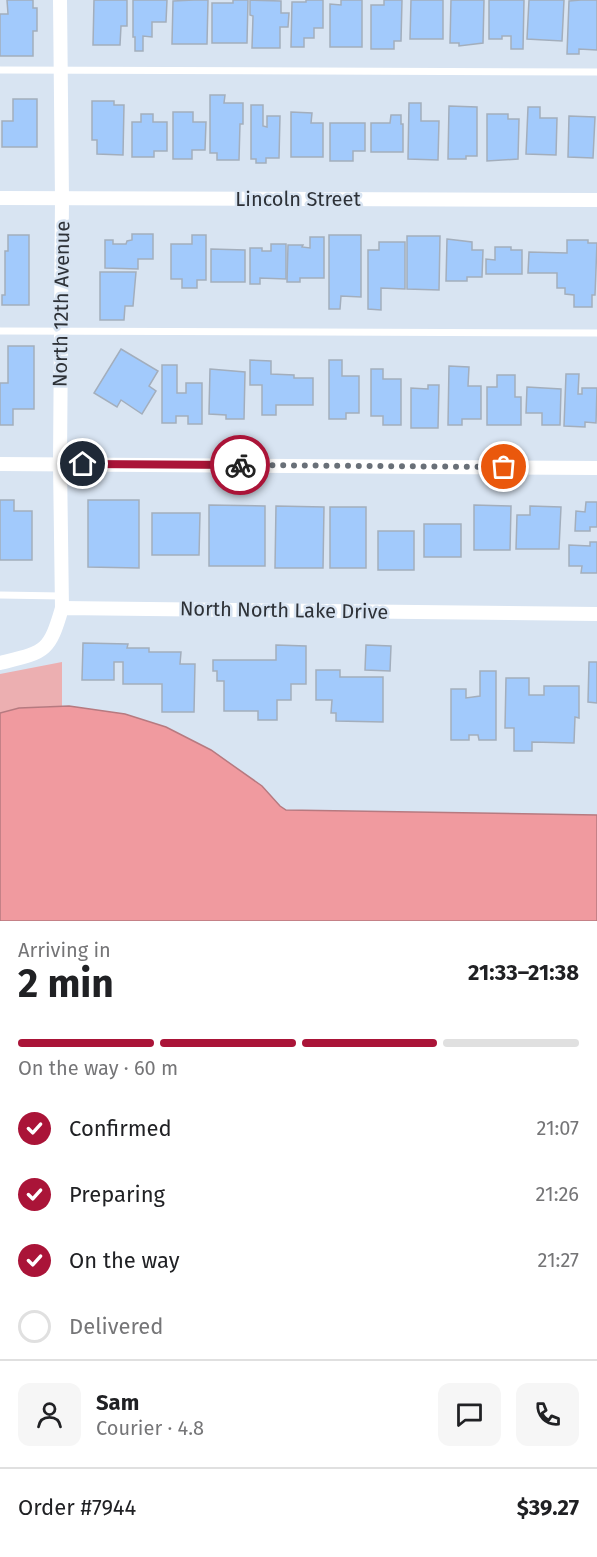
<!DOCTYPE html>
<html lang="en">
<head>
<meta charset="utf-8">
<style>
  :root { --surface:#fff; --page:#f6f6f6; --text:#202124; --muted:#757577; --line:#e0e0e0; --accent:#aa1438 }
  body { margin:0; font-family:"Fira Sans",sans-serif; background:var(--page); color:var(--text); height:100vh; display:flex; flex-direction:column; font-size:22px; white-space:nowrap }
  * { box-sizing:border-box; margin:0 }
  p { font-size:20px; color:var(--muted) }
  .icon { flex:none; width:33px; height:33px; fill:none; stroke:currentColor; stroke-width:2; stroke-linecap:round; stroke-linejoin:round }
  .map { position:relative; height:921px; overflow:hidden }
  .drawer { display:flex; flex-direction:column; background:var(--surface); flex:1 }
  .drawer>* { flex:none }
  .pin { position:absolute; display:grid; place-items:center; width:51px; height:51px; color:#fff; margin:-26px; border:3px solid #fff; border-radius:50%; box-shadow:0 2px 6px #0007 }
  .courier { position:absolute; display:grid; place-items:center; width:60px; height:60px; margin:-30px; border:4px solid #aa1438; border-radius:50%; background:#fff; color:#222; box-shadow:0 2px 8px #0007 }
  .headline em { font-style:normal; font-weight:700 }
  .headline div { display:flex; flex-direction:column-reverse }
  .headline { display:flex; align-items:center; justify-content:space-between; height:102px; padding:0 18px }
  h1 { font-size:39px; font-weight:700; line-height:45px }
  .bar { display:grid; grid-template-columns:repeat(4,1fr); gap:9px 6px; align-content:center; height:72px; padding:0 18px }
  .bar i { height:8px; border-radius:4px; background:var(--line) }
  .bar .selected { background:var(--accent) }
  .bar p { grid-column:span 4 }
  .line { display:flex; align-items:center; gap:15px; padding:0 18px; border-top:2px solid var(--line) }
  .line div { flex:1 }
  .round { display:grid; place-items:center; flex:none; width:63px; height:63px; border-radius:12px; background:var(--page) }
  ol { padding:0 18px; list-style:none }
  li { display:flex; align-items:center; gap:18px; height:66px }
  li p { margin-inline-start:auto }
  li .icon { padding:6px; border-radius:50%; background:var(--accent); color:#fff; stroke-width:4 }
  li:last-child { color:var(--muted) }
  li i { width:33px; height:33px; border:3px solid var(--line); border-radius:50% }
  .map>svg:first-child { display:block }
  .green { fill:#ecafb1 }
  .water { fill:#f09a9f; stroke:#b67a80; stroke-width:1.5 }
  .building { fill:#a2cafc; stroke:#a3aebc; stroke-width:1.5 }
  .lines { fill:none; stroke-linecap:round; stroke-linejoin:round }
  .lane { stroke:#fff; stroke-width:7 }
  .street { stroke:#fff; stroke-width:14 }
  .done { stroke:#697078; stroke-width:6; stroke-dasharray:0 10.8 }
  .route { stroke:#aa1438; stroke-width:8 }
  .labels { text-anchor:middle; stroke-width:5; stroke-linejoin:round; paint-order:stroke }
  .street-label { font-size:20px; fill:#2d3137; stroke:#d8e4f2 }
</style>
</head>
<body>
<div class="map">
<svg width="597" height="921" viewBox="0 0 597 921">
  <rect width="100%" height="100%" fill="#d8e4f2"/>
  <polygon class="green" points="62,662 62,706 19,708 0,713 0,674"/>
  <polygon class="water" points="69,706 125,714 166,727 211,750 262,786 280,806 286,810 597,815 597,921 0,921 0,713 19,708"/>
  <g class="building">
    <polygon points="7,0 33,0 33,8 37,8 37,31 33,31 33,56 0,56 0,14 8,14"/>
    <polygon points="94,0 127,0 127,26 121,26 120,45 93,45"/>
    <polygon points="133,0 167,0 166,22 152,22 152,37 143,36 143,51 135,51 135,37 133,37"/>
    <polygon points="194,0 208,0 207,44 172,44 173,1"/>
    <polygon points="233,0 248,0 247,43 212,43 212,3 233,3"/>
    <polygon points="250,0 281,1 281,13 289,13 288,27 280,27 280,48 252,48 253,16 250,15"/>
    <polygon points="306,0 323,0 323,28 314,28 314,38 304,38 304,47 291,47 292,2 306,2"/>
    <polygon points="341,0 362,0 362,47 330,47 330,4 341,5"/>
    <polygon points="384,0 402,0 401,41 394,41 394,49 371,49 371,5 384,5"/>
    <polygon points="411,0 443,0 443,39 410,39"/>
    <polygon points="451,0 484,0 483,43 459,46 459,43 450,43"/>
    <polygon points="489,0 524,0 523,49 511,49 511,36 502,36 502,39 489,39"/>
    <polygon points="529,0 564,0 562,41 527,39"/>
    <polygon points="581,0 597,0 597,50 579,49 579,54 567,54 569,1"/>
    <polygon points="210,95 225,95 224,103 243,103 243,124 240,124 239,160 217,160 217,153 210,153"/>
    <polygon points="13,99 37,99 37,147 2,147 2,121 13,121"/>
    <polygon points="92,101 114,101 114,105 124,105 123,155 97,154 97,140 92,140"/>
    <polygon points="409,103 421,103 421,121 439,121 438,160 408,159"/>
    <polygon points="251,105 263,105 263,126 267,127 267,116 280,116 279,158 266,158 266,163 256,163 256,159 251,159"/>
    <polygon points="449,106 477,107 477,156 466,156 466,159 448,159"/>
    <polygon points="528,107 540,107 540,118 557,118 556,155 526,154"/>
    <polygon points="173,112 193,112 193,122 206,122 205,150 192,150 192,159 173,159"/>
    <polygon points="291,112 312,113 311,123 323,123 323,157 291,157"/>
    <polygon points="141,114 153,114 153,122 167,122 167,151 154,151 154,157 132,157 132,122 141,122"/>
    <polygon points="487,114 508,114 508,119 519,119 518,159 487,161"/>
    <polygon points="391,115 401,115 401,124 403,124 403,152 371,152 371,123 390,123"/>
    <polygon points="569,116 595,117 593,158 568,157"/>
    <polygon points="330,123 365,123 365,151 353,151 353,161 330,161"/>
    <polygon points="132,234 153,234 153,259 138,259 138,269 105,268 105,240 113,240 113,244 126,244 127,241 132,240"/>
    <polygon points="8,235 29,235 29,305 2,305 2,295 5,295 5,251 8,251"/>
    <polygon points="192,235 206,235 206,280 197,280 197,288 182,288 182,279 171,279 171,244 192,244"/>
    <polygon points="329,235 361,235 361,297 341,296 340,309 329,309"/>
    <polygon points="407,236 440,236 439,290 407,289"/>
    <polygon points="310,237 324,237 324,278 300,278 300,282 287,282 288,245 303,245 302,247 310,248"/>
    <polygon points="447,239 472,242 472,250 483,250 482,277 467,277 467,281 446,281"/>
    <polygon points="567,240 588,240 588,243 597,243 595,295 592,295 592,307 574,307 574,295 565,294 565,288 557,288 557,273 528,273 529,252 567,253"/>
    <polygon points="379,242 405,242 405,289 381,288 381,310 368,309 368,250 379,250"/>
    <polygon points="271,244 286,244 286,279 260,278 260,284 250,284 250,248 262,248 262,251 271,251"/>
    <polygon points="495,247 511,247 511,250 522,250 522,274 486,274 486,259 495,260"/>
    <polygon points="211,249 245,250 245,282 211,282"/>
    <polygon points="100,272 136,272 133,306 125,306 124,320 100,320"/>
    <polygon points="8,346 34,346 34,409 13,409 13,425 0,425 0,383 8,383"/>
    <polygon points="121,349 158,371 149,386 156,391 142,414 121,400 117,407 94,393"/>
    <polygon points="250,360 271,361 271,374 294,375 294,378 313,378 313,405 276,405 276,415 262,415 262,385 250,385"/>
    <polygon points="329,360 342,360 342,376 359,376 359,413 346,413 346,419 329,419"/>
    <polygon points="162,365 177,365 177,393 186,393 186,383 202,383 202,424 188,424 188,416 176,416 176,423 162,423"/>
    <polygon points="449,366 469,367 468,386 481,386 481,419 462,419 462,425 448,425"/>
    <polygon points="210,369 245,372 244,419 226,419 226,415 209,414"/>
    <polygon points="371,369 383,369 383,379 401,379 401,425 383,425 383,416 371,416"/>
    <polygon points="566,374 579,374 578,394 582,394 582,388 597,388 596,423 585,422 585,427 564,426"/>
    <polygon points="497,375 515,375 515,397 521,397 521,425 487,425 487,387 497,387"/>
    <polygon points="428,385 439,385 438,428 411,428 411,388 428,389"/>
    <polygon points="527,387 561,389 560,425 542,425 542,413 526,413"/>
    <polygon points="0,500 14,500 14,511 32,511 32,560 0,560"/>
    <polygon points="88,500 139,500 139,568 88,567"/>
    <polygon points="586,502 597,502 597,527 590,527 590,531 575,531 576,511 585,512"/>
    <polygon points="209,505 265,506 265,566 209,566"/>
    <polygon points="474,505 511,506 510,550 474,550"/>
    <polygon points="276,506 324,507 323,568 275,568"/>
    <polygon points="530,506 561,507 559,549 516,549 517,515 530,515"/>
    <rect x="330" y="507" width="36" height="61"/>
    <polygon points="152,513 200,513 199,555 152,555"/>
    <rect x="424" y="524" width="37" height="33"/>
    <rect x="378" y="531" width="36" height="39"/>
    <polygon points="590,542 597,542 597,573 581,573 582,566 569,566 569,545 590,546"/>
    <polygon points="83,643 128,644 127,648 149,648 149,652 181,652 180,664 195,664 194,712 162,712 162,684 123,684 123,662 114,662 114,680 82,680"/>
    <polygon points="276,645 306,646 306,684 291,684 291,700 277,700 277,720 258,720 258,711 224,711 224,681 217,681 217,671 213,671 213,660 276,660"/>
    <polygon points="366,645 391,646 390,671 365,670"/>
    <polygon points="589,662 597,662 597,703 588,702"/>
    <polygon points="316,670 340,670 340,677 383,677 383,722 336,721 336,713 331,713 332,700 316,700"/>
    <polygon points="480,671 496,671 496,740 479,740 478,735 469,735 469,740 451,740 451,689 466,689 466,698 480,696"/>
    <polygon points="506,678 529,678 529,695 544,695 544,686 579,686 579,718 575,717 574,743 532,742 532,751 514,751 514,728 505,728"/>
  </g>
  <g class="lines">
    <g class="lane">
      <polyline points="0,70 597,72"/>
      <polyline points="0,331 597,333"/>
      <polyline points="0,595 62,596"/>
    </g>
    <g class="street">
      <polyline points="60,0 62,199 60,464 62,608"/>
      <polyline points="0,198 597,200"/>
      <polyline points="0,464 597,468"/>
      <path d="M0 663C45 652 49 653 62 608L597 614"/>
    </g>
  </g>
  <g class="lines">
    <polyline class="done" points="240,465 504,467"/>
    <polyline class="route" points="83,464 240,465"/>
  </g>
  <g class="labels">
    <g class="street-label">
      <text x="298" y="206">Lincoln Street</text>
      <text transform="translate(61 304) rotate(-89)" y="7">North 12th Avenue</text>
      <text transform="translate(284 610) rotate(1)" y="7">North North Lake Drive</text>
    </g>
  </g>
</svg>
<div class="pin" style="left:504px;top:467px;background:#ea580c"><svg class="icon" aria-label="bag" viewBox="0 0 24 24"><path d="M5 8h14l-1 12H6zM9 8a3 3 0 0 1 6 0"/></svg></div>
<div class="pin" style="left:83px;top:464px;background:#1f2937"><svg class="icon" aria-label="home" viewBox="0 0 24 24"><path d="M3 11l9-7 9 7M6 9v11h12V9"/></svg></div>
<div class="courier" style="left:240px;top:465px"><svg class="icon" aria-label="bike" viewBox="0 0 24 24"><circle cx="6" cy="16" r="4"/><circle cx="18" cy="16" r="4"/><path d="M6 16l4-8h5l3 8M10 8l3 8H6M13 5h3"/></svg></div>
</div>
<section class="drawer">
<div class="headline"><div><h1>2 min</h1><p>Arriving in</p></div><em>21:33–21:38</em></div>
<div class="bar"><i class="selected"></i><i class="selected"></i><i class="selected"></i><i></i><p>On the way · 60 m</p></div>
<ol>
<li><svg class="icon" aria-label="check" viewBox="0 0 24 24"><path d="M5 12l5 5 9-10"/></svg>Confirmed<p>21:07</p></li>
<li><svg class="icon" aria-label="check" viewBox="0 0 24 24"><path d="M5 12l5 5 9-10"/></svg>Preparing<p>21:26</p></li>
<li><svg class="icon" aria-label="check" viewBox="0 0 24 24"><path d="M5 12l5 5 9-10"/></svg>On the way<p>21:27</p></li>
<li><i></i>Delivered</li>
</ol>
<div class="line" style="height:108px"><a class="round"><svg class="icon" aria-label="person" viewBox="0 0 24 24"><circle cx="12" cy="8" r="4"/><path d="M4 21q1-7 8-7t8 7"/></svg></a><div><b>Sam</b><p>Courier · 4.8</p></div><a class="round"><svg class="icon" aria-label="chat" viewBox="0 0 24 24"><path d="M4 5h16v11H9l-5 4z"/></svg></a><a class="round"><svg class="icon" aria-label="phone" viewBox="0 0 24 24"><path d="M5 4h4l2 5-3 2q2 4 5 5l2-3 5 2v4C11 20 4 13 5 4z"/></svg></a></div>
<div class="line" style="height:78px"><div>Order #7944</div><b>$39.27</b></div>
</section>
</body>
</html>
